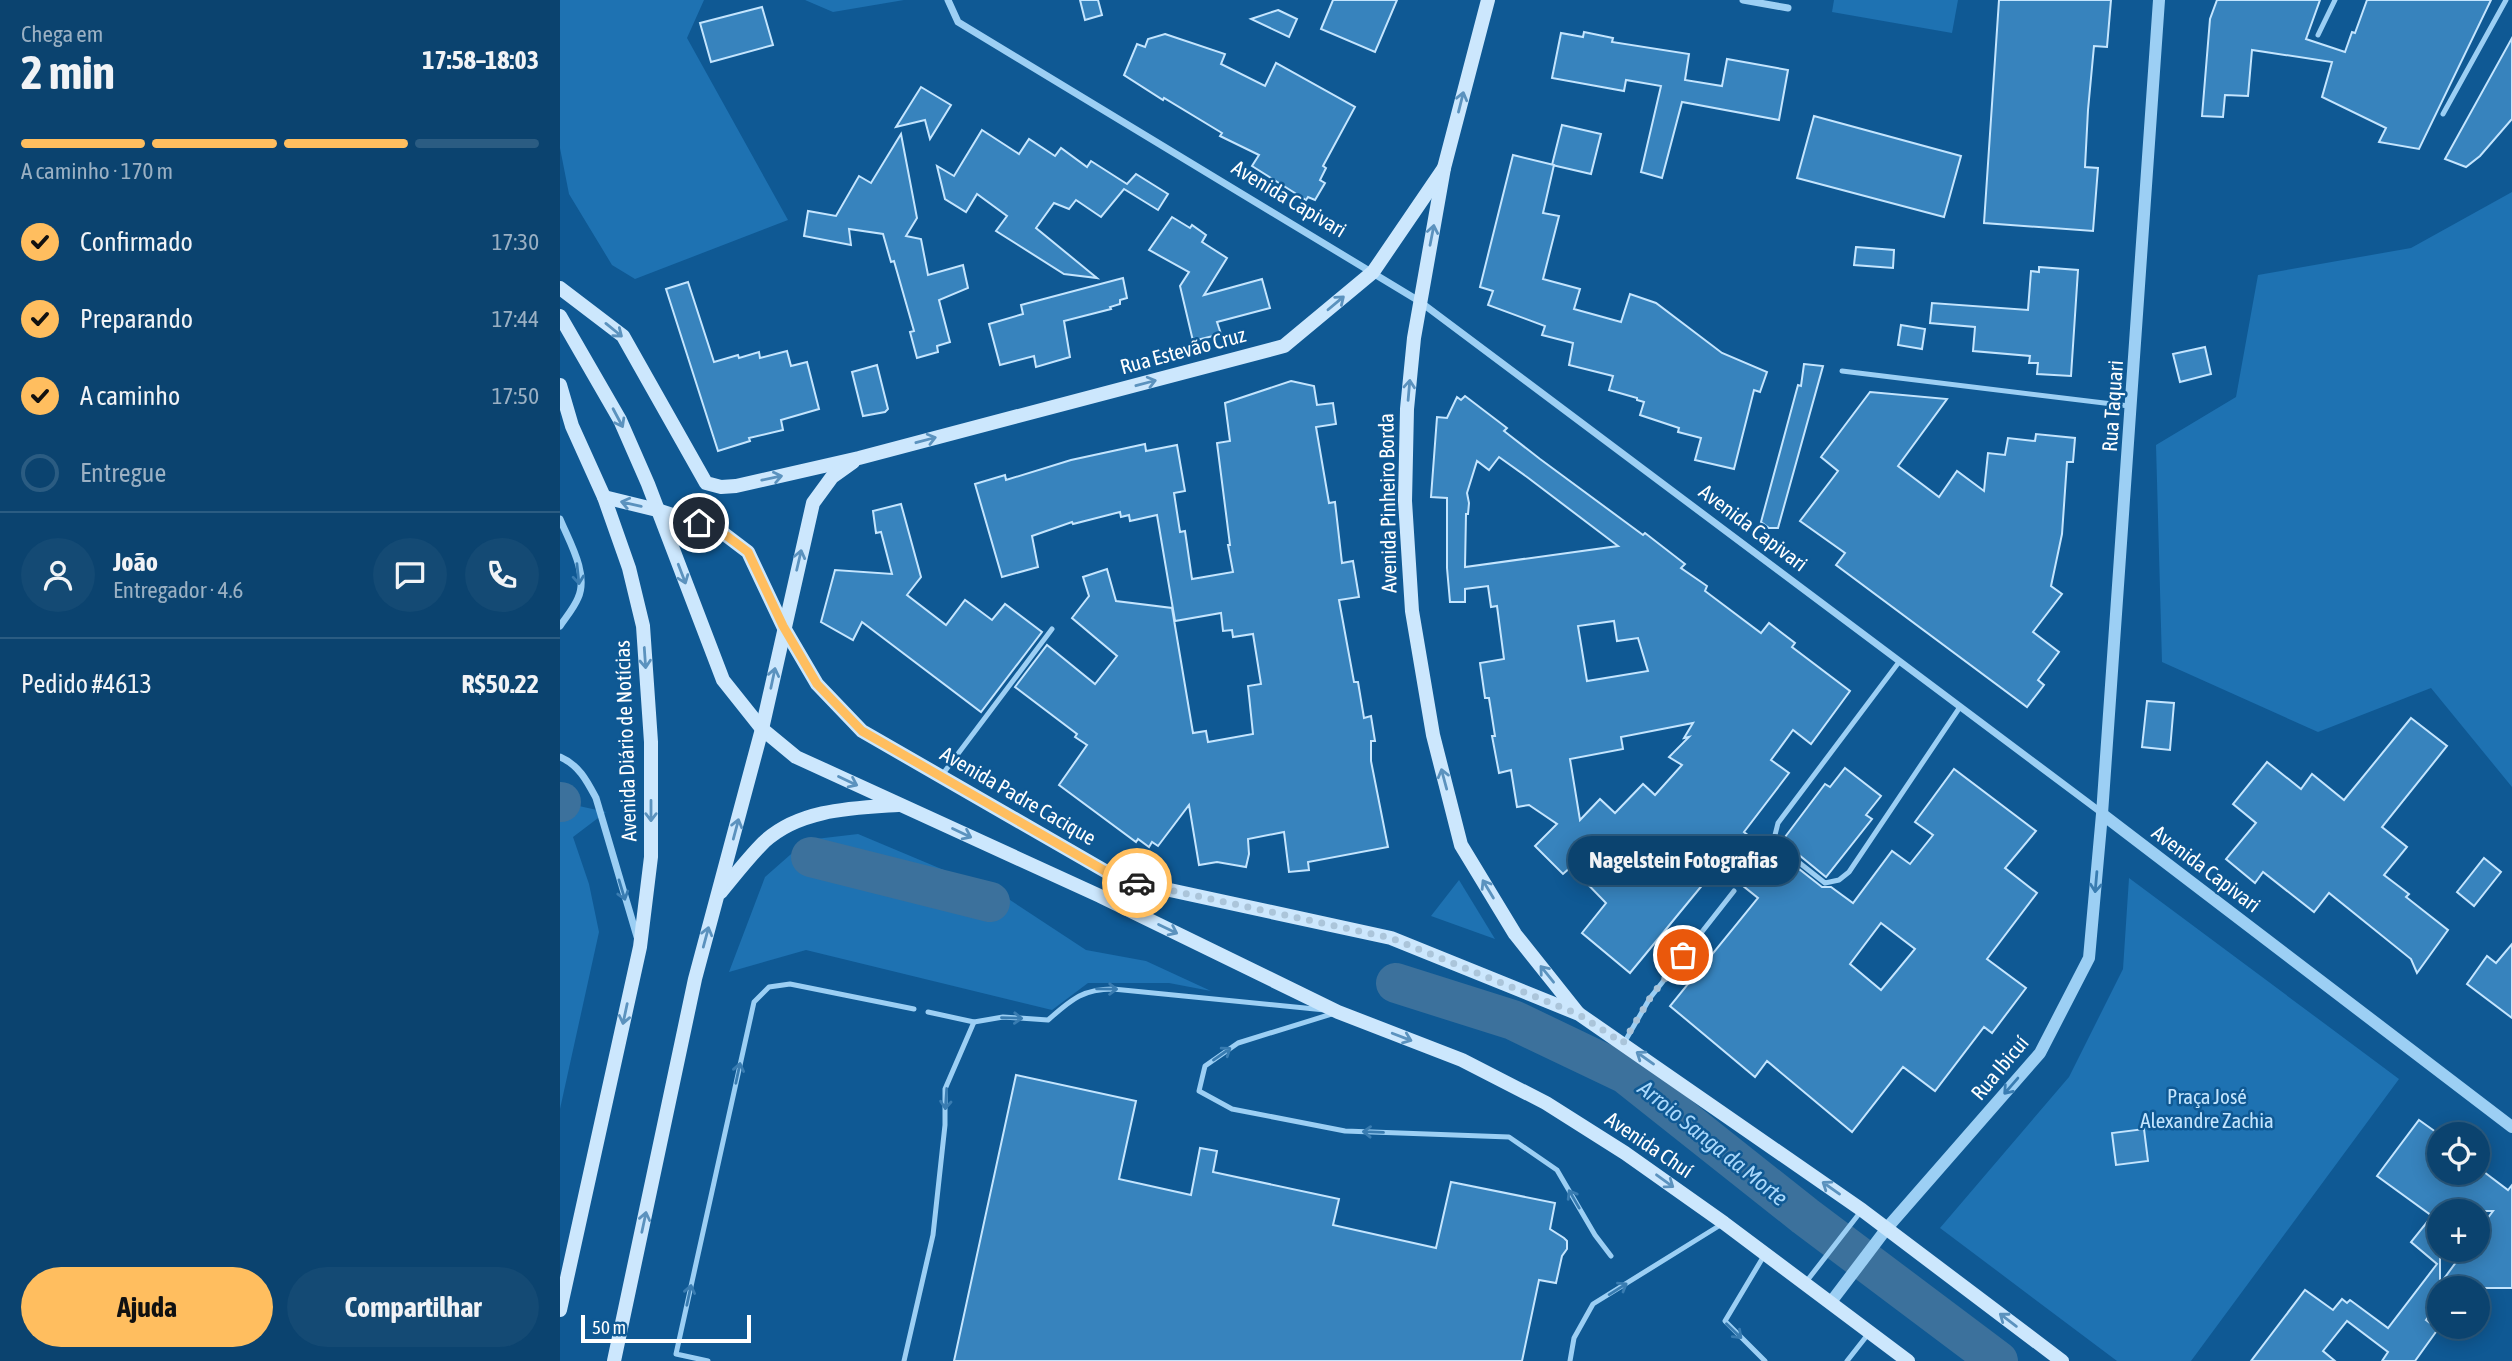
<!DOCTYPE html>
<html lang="pt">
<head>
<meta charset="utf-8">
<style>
  :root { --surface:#0b436f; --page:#144a74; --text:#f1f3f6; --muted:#9ab0c3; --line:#2b5c82; --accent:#ffbe5f }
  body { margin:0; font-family:"Asap Condensed",sans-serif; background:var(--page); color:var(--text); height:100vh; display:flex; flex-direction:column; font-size:26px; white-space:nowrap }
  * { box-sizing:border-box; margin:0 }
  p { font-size:23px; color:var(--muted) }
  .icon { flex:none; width:38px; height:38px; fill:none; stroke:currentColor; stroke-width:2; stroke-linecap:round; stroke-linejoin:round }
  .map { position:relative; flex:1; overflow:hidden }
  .drawer { display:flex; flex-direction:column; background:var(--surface); width:560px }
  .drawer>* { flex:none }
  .buttons { position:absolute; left:1867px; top:1122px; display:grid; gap:14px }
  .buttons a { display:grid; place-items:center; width:63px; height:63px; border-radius:50%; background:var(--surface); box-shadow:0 4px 18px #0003,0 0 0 2px var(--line); font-size:35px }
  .scale { position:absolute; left:21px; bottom:18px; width:170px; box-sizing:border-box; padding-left:7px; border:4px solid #fff; border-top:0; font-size:19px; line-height:24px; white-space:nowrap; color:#fff; -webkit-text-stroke:5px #0f5994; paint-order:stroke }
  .pin { position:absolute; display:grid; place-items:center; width:60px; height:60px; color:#fff; margin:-30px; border:4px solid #fff; border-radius:50%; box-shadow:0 2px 7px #0007 }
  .courier { position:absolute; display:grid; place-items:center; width:70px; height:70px; margin:-35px; border:5px solid #ffbe5f; border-radius:50%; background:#fff; color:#222; box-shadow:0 2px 9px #0007 }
  .bubble { position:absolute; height:49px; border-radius:24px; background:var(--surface); box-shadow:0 4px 18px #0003,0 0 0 2px var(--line); font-size:23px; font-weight:700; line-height:49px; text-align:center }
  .headline em { font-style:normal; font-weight:700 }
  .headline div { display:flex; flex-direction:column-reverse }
  .headline { display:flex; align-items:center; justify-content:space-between; height:119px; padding:0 21px }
  h1 { font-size:46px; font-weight:700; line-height:52px }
  .bar { display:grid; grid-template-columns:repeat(4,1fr); gap:10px 7px; align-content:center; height:84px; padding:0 21px }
  .bar i { height:9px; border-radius:5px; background:var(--line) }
  .bar .active { background:var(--accent) }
  .bar p { grid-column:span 4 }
  .line { display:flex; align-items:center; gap:18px; padding:0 21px; border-top:2px solid var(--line) }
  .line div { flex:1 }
  .round { display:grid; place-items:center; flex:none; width:74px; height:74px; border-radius:37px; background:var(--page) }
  ol { padding:0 21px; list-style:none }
  li { display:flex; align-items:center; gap:21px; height:77px }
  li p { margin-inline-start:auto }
  li .icon { padding:7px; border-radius:50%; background:var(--accent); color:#111; stroke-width:4 }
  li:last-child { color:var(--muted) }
  li i { width:38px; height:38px; border:4px solid var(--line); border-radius:50% }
  .primary-button { display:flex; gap:14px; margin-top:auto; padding:14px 21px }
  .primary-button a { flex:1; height:80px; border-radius:42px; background:var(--accent); color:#111; font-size:28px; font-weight:700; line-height:80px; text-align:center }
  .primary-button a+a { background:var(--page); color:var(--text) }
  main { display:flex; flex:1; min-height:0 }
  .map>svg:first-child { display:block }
  .green { fill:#1e72b2 }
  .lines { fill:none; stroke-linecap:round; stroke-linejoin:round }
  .river { stroke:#3c719c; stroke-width:40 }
  .building { fill:#3783bd; stroke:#c4e5fe; stroke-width:2; fill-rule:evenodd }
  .service { stroke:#9ccff4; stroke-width:5 }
  .minor { stroke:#9ccff4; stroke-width:7 }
  .tertiary { stroke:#9ccff4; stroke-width:12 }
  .secondary { stroke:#cce7fd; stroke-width:14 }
  .oneway { stroke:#5b92be }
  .oneway2 { stroke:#397cb1 }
  .done { stroke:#abc5da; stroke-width:7; stroke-dasharray:0 12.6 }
  .route { stroke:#ffbe5f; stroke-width:9 }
  .labels { text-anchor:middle; stroke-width:5; stroke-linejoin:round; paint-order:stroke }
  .street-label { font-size:21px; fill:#fff; stroke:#0f5994 }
  .park-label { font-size:21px; fill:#c4e5fe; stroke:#0f5994 }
  .water-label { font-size:23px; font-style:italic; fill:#a9d8fb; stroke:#0f5994 }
</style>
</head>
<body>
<main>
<section class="drawer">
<div class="headline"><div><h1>2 min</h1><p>Chega em</p></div><em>17:58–18:03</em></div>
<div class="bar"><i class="active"></i><i class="active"></i><i class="active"></i><i></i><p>A caminho · 170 m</p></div>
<ol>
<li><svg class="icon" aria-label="check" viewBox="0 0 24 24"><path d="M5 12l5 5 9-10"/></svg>Confirmado<p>17:30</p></li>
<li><svg class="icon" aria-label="check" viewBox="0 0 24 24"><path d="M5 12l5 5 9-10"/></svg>Preparando<p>17:44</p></li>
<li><svg class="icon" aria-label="check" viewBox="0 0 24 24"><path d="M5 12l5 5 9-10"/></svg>A caminho<p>17:50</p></li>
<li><i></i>Entregue</li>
</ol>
<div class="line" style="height:126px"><a class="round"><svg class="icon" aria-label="person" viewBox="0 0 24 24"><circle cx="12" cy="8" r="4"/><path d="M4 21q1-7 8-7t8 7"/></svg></a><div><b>João</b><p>Entregador · 4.6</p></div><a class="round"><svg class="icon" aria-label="chat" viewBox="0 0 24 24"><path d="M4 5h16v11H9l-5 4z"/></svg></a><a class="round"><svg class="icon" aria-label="phone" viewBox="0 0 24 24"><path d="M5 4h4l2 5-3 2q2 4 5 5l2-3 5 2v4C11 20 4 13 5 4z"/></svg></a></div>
<div class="line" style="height:91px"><div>Pedido #4613</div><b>R$50.22</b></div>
<div class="primary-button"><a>Ajuda</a><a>Compartilhar</a></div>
</section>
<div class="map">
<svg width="1952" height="1361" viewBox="0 0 1952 1361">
  <rect width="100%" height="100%" fill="#0f5994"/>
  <g class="green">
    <polygon points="0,0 144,0 127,38 228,220 75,279 52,265 9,194 0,148"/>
    <polygon points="245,0 344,0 273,12"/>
    <polygon points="1274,0 1398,0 1392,33 1272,12"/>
    <polygon points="1952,192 1952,787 1871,688 1758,732 1602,662 1596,445 1676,397 1698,275 1851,248"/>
    <polygon points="0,800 1,802 46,812 13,837 29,884 39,932 0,1109"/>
    <polygon points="298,834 441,894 526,950 586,961 651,991 609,983 528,983 492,1010 246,950 169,972 205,877 247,840"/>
    <polygon points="1569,878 1839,1079 1631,1361 1557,1361 1380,1228 1509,1077 1563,969"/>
    <polygon points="899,880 935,939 871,916"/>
  </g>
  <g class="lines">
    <g class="river">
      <polyline points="0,802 1,802"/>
      <polyline points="251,857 430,902"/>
      <polyline points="836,983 953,1020 1066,1074 1245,1216 1438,1361"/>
    </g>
  </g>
  <g class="building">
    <polygon points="520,0 538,0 542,15 525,20"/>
    <polygon points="773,0 837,0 815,52 761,29"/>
    <polygon points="1439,0 1551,0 1547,47 1534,46 1528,110 1525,167 1538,168 1533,231 1424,223"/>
    <polygon points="1657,0 1760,0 1746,39 1785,52 1792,32 1795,33 1807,0 1931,0 1859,149 1819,142 1826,128 1762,97 1772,62 1692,50 1688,96 1665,95 1663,117 1642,116 1650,19"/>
    <polygon points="202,7 213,45 151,62 140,23"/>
    <polygon points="718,10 737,19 729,37 691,19"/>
    <polygon points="1024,32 1053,38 1052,42 1129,54 1125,80 1162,86 1167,59 1228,70 1219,120 1122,102 1102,178 1081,172 1101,86 1066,80 1064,91 992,78 1001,33 1023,37"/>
    <polygon points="605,34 665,54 661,64 705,86 716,63 795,107 763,166 766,168 760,180 765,183 755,200 748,197 746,200 692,166 699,155 660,136 662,133 604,98 603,100 564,75 577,44 585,47 588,39"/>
    <polygon points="1952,38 1952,119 1920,156 1906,167 1885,159"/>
    <polygon points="361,87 391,105 370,139 365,120 336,127"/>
    <polygon points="1254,116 1401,156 1384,217 1237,178"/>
    <polygon points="1002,125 1041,134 1031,174 992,165"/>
    <polygon points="422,130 459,154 469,139 495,156 501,148 527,167 531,161 567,184 576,174 608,194 598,210 564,189 541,217 516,200 509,209 494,203 476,228 537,278 504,274 436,231 447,216 417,194 406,212 385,199 377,166 394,176"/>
    <polygon points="341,134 357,218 346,236 361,239 368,275 403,265 408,288 379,300 390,342 377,346 378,352 357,358 350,332 354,331 334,261 331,262 323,234 289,229 291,245 244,236 248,211 276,216 299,176 311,183"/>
    <polygon points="953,155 994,165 983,213 999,216 983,279 1020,289 1014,309 1061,322 1070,294 1096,303 1162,353 1207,372 1200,392 1194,390 1174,469 1135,460 1141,438 1118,432 1119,428 1080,415 1084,402 1077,400 1077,398 1049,390 1053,376 1009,365 1013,343 982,335 985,326 928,305 933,291 920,287"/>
    <polygon points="612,217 630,228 632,225 646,235 642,242 667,258 644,295 702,279 710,308 657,322 661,334 633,341 620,286 629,272 589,250"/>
    <polygon points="1296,247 1334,250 1333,268 1294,265"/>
    <polygon points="1479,267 1518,270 1511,376 1477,374 1478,363 1469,363 1470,356 1413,351 1415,327 1370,323 1372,303 1468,310 1471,271 1479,272"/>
    <polygon points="563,278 567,298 560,300 560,304 550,307 551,309 504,321 510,357 476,367 474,356 440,365 429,324 463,314 461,305"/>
    <polygon points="128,282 154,362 178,355 179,358 199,352 200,358 227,351 231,366 247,362 259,409 221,420 223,430 189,438 190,441 158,451 106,289"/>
    <polygon points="1341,325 1365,329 1362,349 1338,345"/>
    <polygon points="1645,347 1651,374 1620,382 1613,354"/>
    <polygon points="1244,364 1263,366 1218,528 1209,528 1201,522 1238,385 1241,386"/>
    <polygon points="317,365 328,409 325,412 303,416 292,372"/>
    <polygon points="731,381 754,386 757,405 773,403 776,424 756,427 769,503 775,502 782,563 793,561 799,597 779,600 794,682 798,682 804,718 811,716 815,741 811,741 811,761 828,847 748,862 749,870 729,872 724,832 688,839 689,854 686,867 657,862 639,865 629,805 598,846 592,842 589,847 578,839 576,842 499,785 527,745 515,737 517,734 455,687 487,645 535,684 557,656 512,618 529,596 523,577 547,569 556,601 612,608 633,733 646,731 648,742 693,734 688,686 701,684 693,634 673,637 672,630 663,631 661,613 615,621 597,515 570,521 569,515 561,517 560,512 513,524 512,522 472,536 478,567 442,577 415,484 445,475 446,480 511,460 585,444 586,451 617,445 625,491 614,493 620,532 625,531 632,579 673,572 668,545 670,545 657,443 670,441 665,403"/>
    <polygon points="1310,392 1387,399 1338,466 1379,497 1397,471 1424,491 1428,453 1445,455 1448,438 1475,441 1476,434 1515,438 1513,462 1507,462 1502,534 1491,586 1502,594 1473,632 1499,652 1478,680 1484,685 1467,707 1276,565 1285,553 1240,521 1278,471 1261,457"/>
    <path d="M905 396 947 428 944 431 980 459 1083 535 1085 533 1125 564 1121 568 1147 586 1145 591 1201 633 1209 623 1235 643 1232 647 1290 691 1251 744 1233 730 1211 760 1229 773 1184 832 1212 854 1215 850 1262 887H1271L1293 903 1332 851 1350 864 1373 835 1355 822 1394 769 1476 831 1445 868 1477 893 1427 959 1466 988 1432 1033 1424 1027 1375 1091 1343 1067 1292 1132 1207 1061 1195 1077 1110 1006 1198 898 1158 866 1070 973 1022 933 1046 903 1011 867 1003 874 975 846 997 824 969 805 957 807 951 770 939 773 932 736H935L929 698H925L920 663 944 659 937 606 931 607 928 586 905 589V602H890L887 568V498L871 497 877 417 887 418 897 397 901 400ZM939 457 967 477 1058 546 905 567 906 514H908L909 503 907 493 917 461 929 470ZM1054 621 1057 641 1078 638 1088 671 1027 681 1018 626ZM1133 723 1124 738 1129 737 1109 757 1122 765 1095 795 1083 784 1055 813 1040 799 1020 820 1010 759 1063 749 1061 737ZM1321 923 1355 949 1321 990 1290 964Z"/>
    <polygon points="341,504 361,577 347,595 386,625 405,600 432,620 445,604 482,632 421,712 302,622 293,640 261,622 275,570 332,574 321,532 316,533 313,511"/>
    <polygon points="1587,701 1614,703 1610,750 1582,747"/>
    <polygon points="1851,718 1887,746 1822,827 1847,847 1824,875 1849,894 1846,897 1888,930 1857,973 1851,959 1769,893 1754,912 1703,872 1695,883 1666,859 1696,823 1673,804 1707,762 1741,789 1752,774 1784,800"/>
    <polygon points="1285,768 1321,796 1306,815 1312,819 1266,877 1222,841 1265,784 1270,787"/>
    <polygon points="1924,858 1941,872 1914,906 1897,892"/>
    <polygon points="1952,944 1952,1018 1907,984 1927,956 1936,963"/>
    <polygon points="456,1075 576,1101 559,1179 631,1195 640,1148 657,1151 653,1172 779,1199 773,1225 876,1248 891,1182 995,1203 990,1229 1004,1238 1007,1241 1007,1249 1002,1256 996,1283 979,1280 962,1361 394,1361"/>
    <path d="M1859 1120 1880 1135V1172H1924L1948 1190 1952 1185V1288H1880V1301L1866 1320 1878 1329 1855 1361H1822L1828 1352 1787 1321 1763 1351 1775 1361H1691L1745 1290 1773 1310 1782 1299 1787 1303 1790 1300 1828 1328 1877 1264 1851 1242 1872 1216 1817 1176ZM1880 1211H1933L1918 1231V1250H1905L1880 1284Z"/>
    <polygon points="1584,1129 1588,1161 1556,1165 1552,1133"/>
  </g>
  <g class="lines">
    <g class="service">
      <polyline points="1758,35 1775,0"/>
      <polyline points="1883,114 1946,0"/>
      <polyline points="1282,371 1569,406"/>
      <polyline points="1339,662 1218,823 1215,835 1218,846 1265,883 1279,880 1289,872 1400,707"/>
      <polyline points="382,775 492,629"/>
      <path d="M368 1012 414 1022 443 1017 488 1020C511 1000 522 989 553 989L765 1010"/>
      <polyline points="775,1013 678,1043 645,1066 639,1091 672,1109 785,1131 949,1137 997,1170 1035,1235 1051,1256"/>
      <polyline points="1064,1043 1090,998 1174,891"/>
      <polyline points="1246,1282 1302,1210"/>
      <polyline points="148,1361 116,1354 194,1002 209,987 230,984 354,1009"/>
      <polyline points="344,1361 373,1235 385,1125 385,1089 414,1022"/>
      <polyline points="1010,1361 1014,1338 1033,1304 1162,1224"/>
      <polyline points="1205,1361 1165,1321 1205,1254"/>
      <polyline points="1287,1361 1309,1333"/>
    </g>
    <g class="minor">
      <polyline points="388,0 398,22 859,301 1542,813"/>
      <polyline points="1183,0 1228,8"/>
      <path d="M0 519C9 541 29 574 18 598 14 608 6 617 0 626"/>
      <path d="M0 757C19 765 27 781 36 798L78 940"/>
    </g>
    <g class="tertiary">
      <polyline points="1542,814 1952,1127"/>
      <polyline points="1271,1302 1327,1228 1480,1053 1529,958 1542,814 1599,0"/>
    </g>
    <g class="secondary">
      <polyline points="928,0 884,168 854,338 847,409 845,501 852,611 873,735 901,845 955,934 1018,1013"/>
      <polyline points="0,288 63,336 146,483 161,487 176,486 299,458 724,346 813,272 884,168"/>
      <polyline points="0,316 60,420 88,484 163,680 202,729 236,757 540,896 778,1012 902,1060 986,1103 1065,1153 1164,1223 1348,1361"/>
      <polyline points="0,385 12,426 44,497 69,568 83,626 91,742 91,857 80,947 0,1310"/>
      <polyline points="44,497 97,510 159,530 188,552 223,626 257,684 302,731 559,879 831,938 1019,1014 1302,1210 1502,1361"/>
      <path d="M161 892C175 875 189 857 204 842 239 809 293 808 338 805"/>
      <polyline points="54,1361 135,979 202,729 253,503 272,477 293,462"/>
    </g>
  </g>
  <defs><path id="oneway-shaft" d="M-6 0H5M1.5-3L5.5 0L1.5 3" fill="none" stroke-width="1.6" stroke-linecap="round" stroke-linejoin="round" transform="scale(1.75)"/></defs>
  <g class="oneway">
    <use href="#oneway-shaft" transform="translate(901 102) rotate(-76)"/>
    <use href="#oneway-shaft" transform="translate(872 235) rotate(-79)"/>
    <use href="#oneway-shaft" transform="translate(776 303) rotate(-40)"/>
    <use href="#oneway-shaft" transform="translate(54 330) rotate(39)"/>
    <use href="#oneway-shaft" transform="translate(586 383) rotate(-15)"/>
    <use href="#oneway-shaft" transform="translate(849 390) rotate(-85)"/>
    <use href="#oneway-shaft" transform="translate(58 418) rotate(62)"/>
    <use href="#oneway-shaft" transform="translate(366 440) rotate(-15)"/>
    <use href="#oneway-shaft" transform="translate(212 478) rotate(-12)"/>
    <use href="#oneway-shaft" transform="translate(71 504) rotate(-167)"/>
    <use href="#oneway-shaft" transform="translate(239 560) rotate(-77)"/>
    <use href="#oneway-shaft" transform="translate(122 574) rotate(69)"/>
    <use href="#oneway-shaft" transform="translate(85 658) rotate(86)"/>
    <use href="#oneway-shaft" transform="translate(213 678) rotate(-78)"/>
    <use href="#oneway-shaft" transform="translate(884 779) rotate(-105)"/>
    <use href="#oneway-shaft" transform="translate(288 781) rotate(25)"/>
    <use href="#oneway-shaft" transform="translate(91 811) rotate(90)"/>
    <use href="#oneway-shaft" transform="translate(176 829) rotate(-75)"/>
    <use href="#oneway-shaft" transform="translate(402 833) rotate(25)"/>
    <use href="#oneway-shaft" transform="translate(928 889) rotate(-121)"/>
    <use href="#oneway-shaft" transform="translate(608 929) rotate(26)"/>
    <use href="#oneway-shaft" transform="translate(146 937) rotate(-75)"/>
    <use href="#oneway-shaft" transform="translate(987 974) rotate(-129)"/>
    <use href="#oneway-shaft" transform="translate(65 1014) rotate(102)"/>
    <use href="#oneway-shaft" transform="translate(842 1037) rotate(21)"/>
    <use href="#oneway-shaft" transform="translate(1085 1058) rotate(-145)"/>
    <use href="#oneway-shaft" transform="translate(1105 1181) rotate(36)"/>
    <use href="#oneway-shaft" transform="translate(1271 1188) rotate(-145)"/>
    <use href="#oneway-shaft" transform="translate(84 1222) rotate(-78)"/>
    <use href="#oneway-shaft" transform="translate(1448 1320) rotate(-143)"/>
  </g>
  <g class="oneway2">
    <use href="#oneway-shaft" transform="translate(18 574) rotate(84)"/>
    <use href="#oneway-shaft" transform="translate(1536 882) rotate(95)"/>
    <use href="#oneway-shaft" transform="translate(62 890) rotate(73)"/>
    <use href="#oneway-shaft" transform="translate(547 989) rotate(1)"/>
    <use href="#oneway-shaft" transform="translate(452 1018) rotate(2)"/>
    <use href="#oneway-shaft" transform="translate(662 1054) rotate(-35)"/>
    <use href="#oneway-shaft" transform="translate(178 1073) rotate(-78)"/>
    <use href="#oneway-shaft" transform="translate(1451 1086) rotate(131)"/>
    <use href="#oneway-shaft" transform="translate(386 1099) rotate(94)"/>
    <use href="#oneway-shaft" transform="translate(813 1132) rotate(-178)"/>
    <use href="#oneway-shaft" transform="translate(1014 1199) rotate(-120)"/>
    <use href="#oneway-shaft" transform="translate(1058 1289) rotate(-32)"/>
    <use href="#oneway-shaft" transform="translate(129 1295) rotate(-78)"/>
    <use href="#oneway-shaft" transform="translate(1174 1331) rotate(44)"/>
  </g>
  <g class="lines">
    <polyline class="done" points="577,883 831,938 1018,1014 1063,1043 1090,998 1123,955"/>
    <polyline class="route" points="139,523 159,530 188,552 223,626 257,684 302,731 559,879 577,883"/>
  </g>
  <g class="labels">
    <g class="street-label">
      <text transform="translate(729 199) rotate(31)" y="7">Avenida Capivari</text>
      <text transform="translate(623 351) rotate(-15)" y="7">Rua Estevão Cruz</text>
      <text transform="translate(1553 406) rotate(-86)" y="7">Rua Taquari</text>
      <text transform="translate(828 503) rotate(-91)" y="7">Avenida Pinheiro Borda</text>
      <text transform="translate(1193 528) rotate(37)" y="7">Avenida Capivari</text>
      <text transform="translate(66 741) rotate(-92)" y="7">Avenida Diário de Notícias</text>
      <text transform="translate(458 796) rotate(30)" y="7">Avenida Padre Cacique</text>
      <text transform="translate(1646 869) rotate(37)" y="7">Avenida Capivari</text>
      <text transform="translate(1440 1068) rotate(-50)" y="7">Rua Ibicuí</text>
      <text transform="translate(1089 1145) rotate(34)" y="7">Avenida Chuí</text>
    </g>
    <g class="park-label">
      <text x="1647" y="1104">Praça José<tspan x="1647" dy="24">Alexandre Zachia</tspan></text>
    </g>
    <g class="water-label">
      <text transform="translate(1153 1143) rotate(39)" y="8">Arroio Sanga da Morte</text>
    </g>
  </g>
</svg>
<div class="buttons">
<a><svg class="icon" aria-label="locate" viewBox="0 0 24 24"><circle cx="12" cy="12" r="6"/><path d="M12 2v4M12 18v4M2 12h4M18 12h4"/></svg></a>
<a>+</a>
<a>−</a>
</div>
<div class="scale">50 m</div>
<div class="pin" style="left:1123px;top:955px;background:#ea580c"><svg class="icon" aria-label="bag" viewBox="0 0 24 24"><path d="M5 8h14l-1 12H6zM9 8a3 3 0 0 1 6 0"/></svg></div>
<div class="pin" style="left:139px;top:523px;background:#1f2937"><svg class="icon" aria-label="home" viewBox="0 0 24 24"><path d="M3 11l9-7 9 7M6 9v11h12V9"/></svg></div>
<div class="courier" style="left:577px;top:883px"><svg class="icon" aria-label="car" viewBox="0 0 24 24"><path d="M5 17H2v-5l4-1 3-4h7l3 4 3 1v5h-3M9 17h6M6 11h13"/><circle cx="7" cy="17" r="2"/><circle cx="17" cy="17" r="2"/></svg></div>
<div class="bubble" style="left:1008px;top:836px;width:231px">Nagelstein Fotografias</div>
</div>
</main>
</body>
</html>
